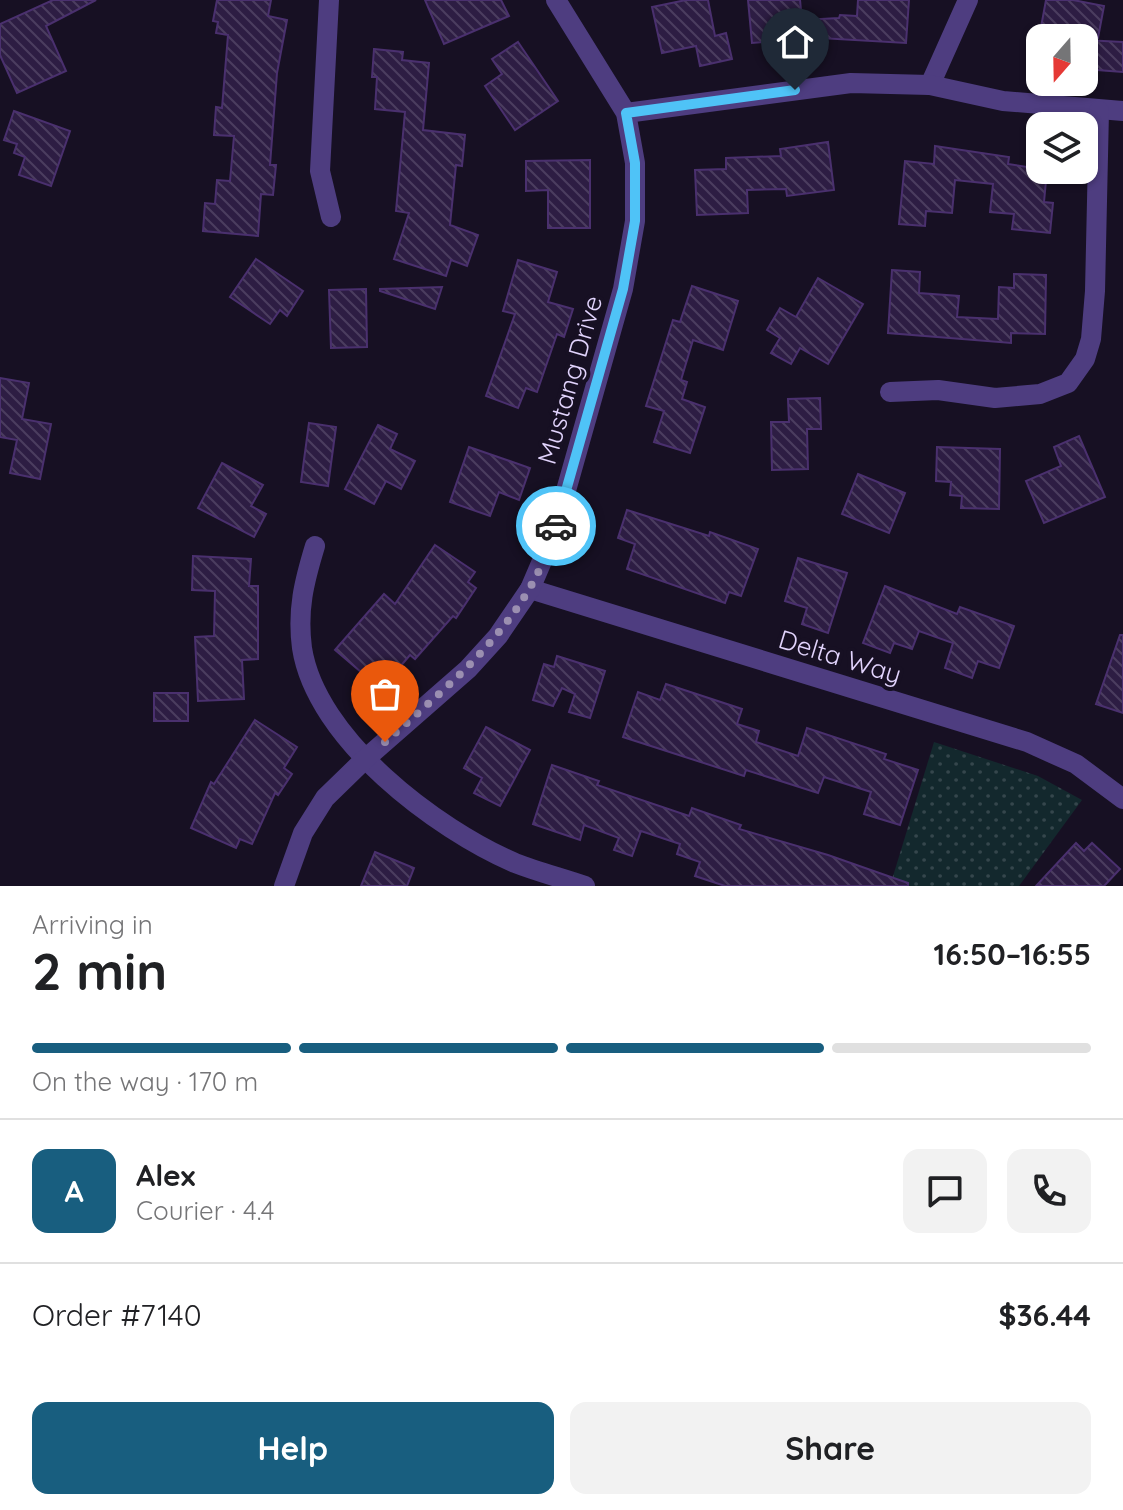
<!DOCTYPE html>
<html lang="en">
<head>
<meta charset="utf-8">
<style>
  :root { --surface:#fff; --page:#f2f2f2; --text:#202124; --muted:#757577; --line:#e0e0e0; --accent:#185e7f }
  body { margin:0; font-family:Quicksand,sans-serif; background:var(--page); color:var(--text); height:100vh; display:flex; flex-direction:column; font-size:30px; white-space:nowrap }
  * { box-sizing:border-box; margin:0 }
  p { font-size:26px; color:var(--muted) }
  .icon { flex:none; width:44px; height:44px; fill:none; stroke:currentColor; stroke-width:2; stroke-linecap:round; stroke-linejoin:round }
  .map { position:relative; height:886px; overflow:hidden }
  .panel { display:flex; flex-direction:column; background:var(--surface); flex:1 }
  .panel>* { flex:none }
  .needle { width:52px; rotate:200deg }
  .controls { position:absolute; left:1026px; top:24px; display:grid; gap:16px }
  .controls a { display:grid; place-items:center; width:72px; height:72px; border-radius:16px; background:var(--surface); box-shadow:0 2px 6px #0004; font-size:40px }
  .pin { position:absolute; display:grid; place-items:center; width:68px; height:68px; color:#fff; margin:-82px -34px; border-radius:50% 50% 50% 0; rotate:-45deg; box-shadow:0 0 8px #0007 }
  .pin .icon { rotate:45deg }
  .courier { position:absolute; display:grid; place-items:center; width:80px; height:80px; margin:-40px; border:6px solid #4fc3f7; border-radius:50%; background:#fff; color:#222; box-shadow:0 2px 10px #0007 }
  .overview em { font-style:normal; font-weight:700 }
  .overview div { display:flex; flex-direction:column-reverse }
  .overview { display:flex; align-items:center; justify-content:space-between; height:136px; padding:0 32px }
  h1 { font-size:52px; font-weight:700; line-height:60px }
  .bar { display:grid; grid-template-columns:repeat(4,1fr); gap:12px 8px; align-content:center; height:96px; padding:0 32px }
  .bar i { height:10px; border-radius:6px; background:var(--line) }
  .bar .current { background:var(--accent) }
  .bar p { grid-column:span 4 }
  .line { display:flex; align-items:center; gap:20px; padding:0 32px; border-top:2px solid var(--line) }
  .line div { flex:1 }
  .round { display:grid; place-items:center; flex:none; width:84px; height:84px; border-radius:16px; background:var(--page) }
  .primary-button { display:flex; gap:16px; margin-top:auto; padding:16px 32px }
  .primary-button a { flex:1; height:92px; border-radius:16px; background:var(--accent); color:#fff; font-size:32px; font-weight:700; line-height:92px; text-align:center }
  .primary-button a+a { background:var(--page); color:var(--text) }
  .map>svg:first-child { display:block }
  .park { fill:url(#park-dots) }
  .building { fill:url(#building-back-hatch); stroke:#4a306e; stroke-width:2 }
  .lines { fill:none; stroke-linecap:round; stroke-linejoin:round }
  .minor { stroke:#4e3d80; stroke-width:20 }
  .done { stroke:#9b8fb1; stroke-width:8; stroke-dasharray:0 14.4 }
  .route { stroke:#4fc3f7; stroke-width:10 }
  .labels { text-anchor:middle; stroke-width:8; stroke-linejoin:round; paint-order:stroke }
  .street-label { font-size:26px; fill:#e2d4fd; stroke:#171023 }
</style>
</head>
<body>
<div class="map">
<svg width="1123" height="886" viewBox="0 0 1123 886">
  <defs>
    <pattern id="park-dots" width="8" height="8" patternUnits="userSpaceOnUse" patternTransform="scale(2)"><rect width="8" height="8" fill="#13282d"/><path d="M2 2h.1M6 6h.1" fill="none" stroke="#35464c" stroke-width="1.8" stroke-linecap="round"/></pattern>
    <pattern id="building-back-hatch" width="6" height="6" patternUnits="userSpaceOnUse" patternTransform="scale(2)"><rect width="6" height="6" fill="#2d1d43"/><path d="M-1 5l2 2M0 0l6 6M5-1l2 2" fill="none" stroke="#4b3d5f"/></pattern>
  </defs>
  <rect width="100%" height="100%" fill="#171023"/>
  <polygon class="park" points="934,742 1038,776 1082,800 1019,886 890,886"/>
  <g class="building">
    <polygon points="53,0 96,0 46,26 66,71 17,93 0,55 0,24"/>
    <polygon points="217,0 271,0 268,16 287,20 277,73 270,165 276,165 273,195 261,194 258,236 203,231 205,203 215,204 217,180 230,181 234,136 214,135 216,107 222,108 228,35 216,33 218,22 213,21"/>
    <polygon points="425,0 501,0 509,16 444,44"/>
    <polygon points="686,0 708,0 715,36 726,33 732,59 700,66 696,46 662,53 652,7"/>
    <polygon points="748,0 800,0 802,20 839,18 840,15 857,16 858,0 909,0 906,43 820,38 821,47 789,50 788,40 752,43"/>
    <polygon points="1046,0 1073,0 1104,6 1098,38 1039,38"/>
    <polygon points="1084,40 1123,42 1123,72 1084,69"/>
    <polygon points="518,42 558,101 515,130 485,86 502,74 492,59"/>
    <polygon points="374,49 403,52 402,60 429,63 423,130 465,135 462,166 456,165 450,225 478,235 467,266 451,260 446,276 394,259 409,213 396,211 405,112 375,109 377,77 372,77"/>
    <polygon points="14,111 70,131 51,186 19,175 25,157 14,153 17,144 4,140"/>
    <polygon points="828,142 834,190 787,196 786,189 747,190 748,213 697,215 695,170 726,169 726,158 781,156 780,149"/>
    <polygon points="935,146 1009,157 1008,164 1047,170 1044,202 1053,203 1050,233 1012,229 1014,214 990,212 993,184 955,180 952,213 926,211 925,226 899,224 905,161 934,164"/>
    <polygon points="590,160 590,228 548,228 548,190 526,191 526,161"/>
    <polygon points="256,259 303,291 287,316 280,310 270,324 230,297"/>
    <polygon points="518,260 557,272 548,302 573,309 564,337 557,334 537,392 526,388 518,408 486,396 515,314 503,311"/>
    <polygon points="892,270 920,272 919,293 959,296 957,317 998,319 999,287 1014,288 1014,274 1046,275 1045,334 1011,333 1011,343 888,333"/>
    <polygon points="818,278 863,304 828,364 800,348 791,364 771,353 780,338 767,330 780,308 796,317"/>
    <polygon points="692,286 738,301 723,350 693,340 681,380 687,382 682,399 705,407 690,453 654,442 664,411 646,406 673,320 680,322"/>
    <polygon points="442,287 435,309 380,291 380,289"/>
    <polygon points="366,289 367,347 331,348 329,290"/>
    <polygon points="0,378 29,383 22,419 51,424 40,479 10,473 17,440 0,437"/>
    <polygon points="820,398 821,429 807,429 808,469 772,470 771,422 789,422 788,399"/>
    <polygon points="309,423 336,427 328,486 301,482"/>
    <polygon points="378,425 397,434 390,449 415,461 401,489 386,481 374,504 345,489"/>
    <polygon points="1079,436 1105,497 1044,523 1026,481 1061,466 1054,447"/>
    <polygon points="469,447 530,468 519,500 499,492 490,516 450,502"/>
    <polygon points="937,447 1000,449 999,509 961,508 962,496 950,495 951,482 936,481"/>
    <polygon points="222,463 263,485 251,506 266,514 254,537 198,508"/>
    <polygon points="858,474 905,493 889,533 842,514"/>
    <polygon points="627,510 709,536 710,532 758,549 741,596 729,592 725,603 627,569 635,544 618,538"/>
    <polygon points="435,545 475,572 468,582 476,588 456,618 453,616 415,659 410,655 381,689 335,650 384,594 395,604"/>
    <polygon points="193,556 251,559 249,586 258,586 258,659 242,660 244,699 198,701 195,637 214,636 215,591 192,590"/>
    <polygon points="798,558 847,573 828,633 802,624 807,608 785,601"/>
    <polygon points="885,586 957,614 960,607 1014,626 999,668 978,661 972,678 945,668 953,643 919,631 912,649 894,643 890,653 863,643"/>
    <polygon points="1120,635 1123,635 1123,713 1096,704"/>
    <polygon points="557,656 605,671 590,718 569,712 575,694 562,688 553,706 533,700 544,664 554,667"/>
    <polygon points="666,684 742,709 737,724 759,731 756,742 798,756 807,728 886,754 884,759 918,770 900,825 864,814 871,792 824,777 818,793 746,770 744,776 623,737 638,692 660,700"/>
    <rect x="154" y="693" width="34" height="28"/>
    <polygon points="255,720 297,747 284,768 292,774 278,795 275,793 252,844 240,839 236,848 191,828 211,782 214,784"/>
    <polygon points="486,727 530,750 500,806 474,793 482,778 464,768"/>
    <polygon points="552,765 599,781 597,785 689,816 692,808 741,825 739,829 828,855 908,883 908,886 725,886 695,876 700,862 677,854 680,844 641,831 632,856 614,850 619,838 584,825 580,840 533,824"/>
    <polygon points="1076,843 1084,851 1092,843 1120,869 1104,886 1036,886"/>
    <polygon points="375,852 414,868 407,886 361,886"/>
  </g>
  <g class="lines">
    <g class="minor">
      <polyline points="329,0 320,171 331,217"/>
      <polyline points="930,85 968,0"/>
      <polyline points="626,113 851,83 930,85 1003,101 1123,111"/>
      <polyline points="890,392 938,390 995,398 1040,394 1068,383 1085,359 1091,339 1095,291 1099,111"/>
      <path d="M315 546C304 582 297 610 302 648 316 739 436 829 515 863 538 872 562 878 585 886"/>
      <polyline points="530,589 1027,742 1076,764 1123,799"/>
      <polyline points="284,886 303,833 325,798 364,760 468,669 498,636 530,589 554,533 623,289 635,221 635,163 626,113 556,0"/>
    </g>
  </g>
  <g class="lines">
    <path class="done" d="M385 742C455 680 530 620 556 526"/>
    <polyline class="route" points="556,526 623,289 635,221 635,163 626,113 795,90"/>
  </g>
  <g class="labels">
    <g class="street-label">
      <text transform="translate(570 380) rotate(-74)" y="9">Mustang Drive</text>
      <text transform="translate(840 657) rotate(17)" y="9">Delta Way</text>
    </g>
  </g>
</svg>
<div class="controls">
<a><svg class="needle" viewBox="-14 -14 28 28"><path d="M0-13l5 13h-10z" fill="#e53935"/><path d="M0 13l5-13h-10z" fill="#757577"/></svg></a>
<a><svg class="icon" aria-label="layers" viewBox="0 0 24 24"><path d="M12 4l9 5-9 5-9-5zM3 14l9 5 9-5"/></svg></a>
</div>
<div class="pin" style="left:385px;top:742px;background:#ea580c"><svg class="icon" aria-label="bag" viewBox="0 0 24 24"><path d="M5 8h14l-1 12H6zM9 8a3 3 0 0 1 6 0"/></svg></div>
<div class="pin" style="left:795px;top:90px;background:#1f2937"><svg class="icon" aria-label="home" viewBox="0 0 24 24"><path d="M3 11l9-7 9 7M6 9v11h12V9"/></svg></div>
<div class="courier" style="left:556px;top:526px"><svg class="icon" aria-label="car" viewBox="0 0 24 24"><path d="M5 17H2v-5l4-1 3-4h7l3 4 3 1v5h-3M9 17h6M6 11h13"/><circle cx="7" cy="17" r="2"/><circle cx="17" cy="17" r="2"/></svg></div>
</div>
<section class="panel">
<div class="overview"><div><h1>2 min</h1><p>Arriving in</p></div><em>16:50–16:55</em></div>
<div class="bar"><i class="current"></i><i class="current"></i><i class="current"></i><i></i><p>On the way · 170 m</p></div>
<div class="line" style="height:144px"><b class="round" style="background:var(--accent);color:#fff">A</b><div><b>Alex</b><p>Courier · 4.4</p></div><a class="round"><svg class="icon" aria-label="chat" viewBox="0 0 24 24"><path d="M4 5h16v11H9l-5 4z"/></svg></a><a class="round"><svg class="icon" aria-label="phone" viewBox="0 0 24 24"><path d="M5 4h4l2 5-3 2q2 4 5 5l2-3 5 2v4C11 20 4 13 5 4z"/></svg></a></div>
<div class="line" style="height:104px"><div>Order #7140</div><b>$36.44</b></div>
<div class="primary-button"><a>Help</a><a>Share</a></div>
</section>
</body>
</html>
